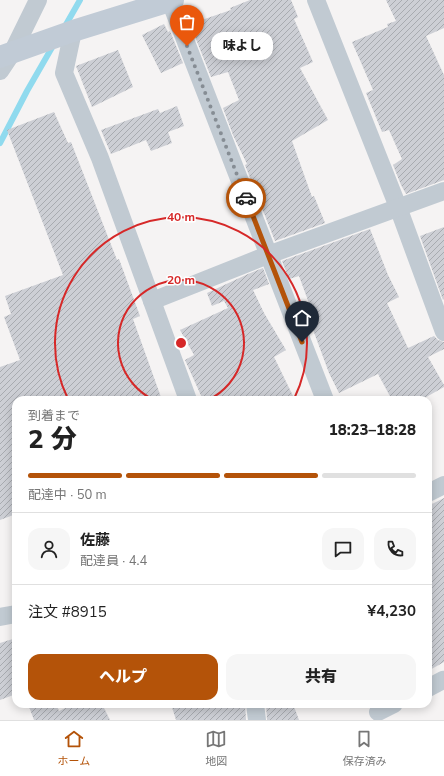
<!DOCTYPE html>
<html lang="ja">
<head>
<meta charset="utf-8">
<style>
  :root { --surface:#fff; --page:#f6f6f6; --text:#222; --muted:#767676; --line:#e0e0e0; --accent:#b45309 }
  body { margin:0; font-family:"Nunito Sans","Noto Sans JP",sans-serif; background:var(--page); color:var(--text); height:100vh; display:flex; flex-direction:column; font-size:15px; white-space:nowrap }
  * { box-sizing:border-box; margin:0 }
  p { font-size:13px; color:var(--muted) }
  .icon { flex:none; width:22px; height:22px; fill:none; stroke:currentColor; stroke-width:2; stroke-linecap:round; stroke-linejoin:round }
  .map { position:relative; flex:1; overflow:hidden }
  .panel { position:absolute; left:12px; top:396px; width:420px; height:312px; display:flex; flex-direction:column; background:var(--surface); border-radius:12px; box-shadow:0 2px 10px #0003 }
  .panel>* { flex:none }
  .pin { position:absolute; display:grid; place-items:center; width:34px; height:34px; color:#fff; margin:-41px -17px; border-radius:50% 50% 50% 0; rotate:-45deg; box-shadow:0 0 4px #0007 }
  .pin .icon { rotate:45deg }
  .courier { position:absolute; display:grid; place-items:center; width:40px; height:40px; margin:-20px; border:3px solid #b45309; border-radius:50%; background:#fff; color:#222; box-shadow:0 1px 5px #0007 }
  .bubble { position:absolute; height:28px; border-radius:12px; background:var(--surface); box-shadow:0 2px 10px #0003; font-size:13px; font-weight:800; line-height:28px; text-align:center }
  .overview em { font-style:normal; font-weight:800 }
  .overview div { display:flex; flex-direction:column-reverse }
  .overview { display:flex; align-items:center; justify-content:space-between; height:68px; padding:0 16px }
  h1 { font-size:26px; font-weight:800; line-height:30px }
  .bar { display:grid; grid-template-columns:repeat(4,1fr); gap:6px 4px; align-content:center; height:48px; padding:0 16px }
  .bar i { height:5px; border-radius:3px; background:var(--line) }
  .bar .active { background:var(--accent) }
  .bar p { grid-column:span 4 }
  .line { display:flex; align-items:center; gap:10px; padding:0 16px; border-top:1px solid var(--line) }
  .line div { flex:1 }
  .round { display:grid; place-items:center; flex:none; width:42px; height:42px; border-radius:12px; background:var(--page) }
  .button { display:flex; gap:8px; margin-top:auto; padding:8px 16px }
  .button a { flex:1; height:46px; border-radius:12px; background:var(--accent); color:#fff; font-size:16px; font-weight:800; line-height:46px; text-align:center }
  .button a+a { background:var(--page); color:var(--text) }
  .tabs { display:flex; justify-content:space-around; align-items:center; height:56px; border-top:1px solid var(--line); background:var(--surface); font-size:11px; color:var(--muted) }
  .tabs a { display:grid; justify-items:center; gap:2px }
  .tabs .active { color:var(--accent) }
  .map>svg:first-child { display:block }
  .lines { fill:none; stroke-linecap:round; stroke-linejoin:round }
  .stream { stroke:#90daee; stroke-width:6 }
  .building { fill:url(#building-hatch) }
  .street { stroke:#c1cad2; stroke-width:18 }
  .secondary { stroke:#c1cbd6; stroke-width:22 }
  .done { stroke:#868d94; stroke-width:4; stroke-dasharray:0 7.2 }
  .route { stroke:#b45309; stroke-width:5 }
  .ring { fill:none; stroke:#d62828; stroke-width:2 }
  .centre { fill:#d62828; stroke:#fff; stroke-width:2 }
  .ring-label { font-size:12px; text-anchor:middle; font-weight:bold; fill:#d62828; stroke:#fff; stroke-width:3; stroke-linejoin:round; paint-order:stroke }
</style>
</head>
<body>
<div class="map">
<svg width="444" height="720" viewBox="0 0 444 720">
  <defs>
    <pattern id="building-hatch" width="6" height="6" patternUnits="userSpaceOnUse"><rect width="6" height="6" fill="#cdcfd5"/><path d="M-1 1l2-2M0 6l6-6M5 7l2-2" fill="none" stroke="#a8abb0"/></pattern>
  </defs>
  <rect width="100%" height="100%" fill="#f5f3f3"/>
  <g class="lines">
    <g class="stream">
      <polyline points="64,28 80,0"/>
      <polyline points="0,143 27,91 54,44"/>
    </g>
  </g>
  <g class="building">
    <polygon points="250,0 291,0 298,17 294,19 313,62 300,68 328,120 292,141 312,197 314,196 325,223 275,241 245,165 247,164 233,135 223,108 239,100 228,72 211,77 190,24 231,10 230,8"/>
    <polygon points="386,0 444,0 444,28 426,36 444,75 444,180 406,194 401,185 393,165 402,159 389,130 382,132 366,93 373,90 352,42 388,27 387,24 396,21"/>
    <polygon points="164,24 168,32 170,31 183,63 161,73 142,35"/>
    <polygon points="118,50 133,87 92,107 76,66"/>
    <polygon points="177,106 184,126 168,132 172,143 151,151 146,140 111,154 101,130 158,109 160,113"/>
    <polygon points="54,112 68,143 71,142 117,260 119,259 140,316 133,319 162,400 16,400 16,514 0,520 0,367 20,360 4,317 11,314 5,296 63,275 7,130"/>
    <polygon points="444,227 444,299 443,300 420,236"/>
    <polygon points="370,229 388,275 399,297 387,303 408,348 434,336 438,340 444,342 444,349 428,357 444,385 444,387 421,400 392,400 378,374 339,393 329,373 305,308 310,306 299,276 289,279 282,261"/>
    <polygon points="263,268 269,284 253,290 264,313 286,350 274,357 295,400 203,400 185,360 194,355 180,330 228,308 224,301 212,306 207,293 248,274"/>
    <polygon points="444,498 444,662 428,671 428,506"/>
    <polygon points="16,638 16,694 0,700 0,643"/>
    <polygon points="28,704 56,704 59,711 74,704 102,704 110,720 34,720"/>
    <polygon points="171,704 245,704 246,720 176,720"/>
    <polygon points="266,704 293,704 299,720 267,720"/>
  </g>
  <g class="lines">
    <g class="street">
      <polyline points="316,0 398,207 444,332"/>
      <polyline points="170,1 325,400"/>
      <polyline points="73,31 64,73 100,158 188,400"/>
      <polyline points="0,71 12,53 38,0"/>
      <polyline points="152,301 268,255 444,191"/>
      <polyline points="428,493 444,485"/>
      <polyline points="0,617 16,614"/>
      <polyline points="428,688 443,680 444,681"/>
      <polyline points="255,704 257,720"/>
      <polyline points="378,712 394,704"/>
    </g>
    <polyline class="secondary" points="0,57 73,31 173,0"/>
  </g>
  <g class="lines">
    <polyline class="done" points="187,46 246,198"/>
    <polyline class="route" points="246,198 302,342"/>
  </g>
  <g class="ring">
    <path d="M154 400A63 63 0 1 1 208 400"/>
    <path d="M68 399A126 126 0 1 1 294 399"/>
  </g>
  <circle cx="181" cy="343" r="6" class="centre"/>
  <g class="ring-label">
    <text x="181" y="221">40 m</text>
    <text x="181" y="284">20 m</text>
  </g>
</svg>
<div class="pin" style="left:187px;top:46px;background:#ea580c"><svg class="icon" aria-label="bag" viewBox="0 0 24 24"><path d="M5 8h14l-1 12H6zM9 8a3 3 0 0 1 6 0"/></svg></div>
<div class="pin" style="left:302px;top:342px;background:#1f2937"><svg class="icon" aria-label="home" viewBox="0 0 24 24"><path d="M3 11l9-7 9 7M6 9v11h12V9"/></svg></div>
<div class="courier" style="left:246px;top:198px"><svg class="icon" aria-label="car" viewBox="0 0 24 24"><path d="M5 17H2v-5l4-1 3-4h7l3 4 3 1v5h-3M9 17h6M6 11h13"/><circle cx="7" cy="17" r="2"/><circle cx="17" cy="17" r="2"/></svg></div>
<div class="bubble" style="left:211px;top:32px;width:62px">味よし</div>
<section class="panel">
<div class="overview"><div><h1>2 分</h1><p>到着まで</p></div><em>18:23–18:28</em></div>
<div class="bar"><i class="active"></i><i class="active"></i><i class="active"></i><i></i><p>配達中 · 50 m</p></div>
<div class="line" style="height:72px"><a class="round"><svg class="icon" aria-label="person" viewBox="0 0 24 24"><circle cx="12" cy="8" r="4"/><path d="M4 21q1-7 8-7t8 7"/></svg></a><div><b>佐藤</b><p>配達員 · 4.4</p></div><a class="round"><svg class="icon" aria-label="chat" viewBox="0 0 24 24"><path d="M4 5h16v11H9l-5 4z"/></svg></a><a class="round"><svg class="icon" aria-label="phone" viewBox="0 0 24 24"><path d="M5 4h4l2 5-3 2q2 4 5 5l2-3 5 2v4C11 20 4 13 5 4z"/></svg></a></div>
<div class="line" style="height:52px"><div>注文 #8915</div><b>¥4,230</b></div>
<div class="button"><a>ヘルプ</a><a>共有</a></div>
</section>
</div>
<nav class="tabs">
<a class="active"><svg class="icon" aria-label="home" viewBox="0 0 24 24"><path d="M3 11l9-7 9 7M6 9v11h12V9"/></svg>ホーム</a>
<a><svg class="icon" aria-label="map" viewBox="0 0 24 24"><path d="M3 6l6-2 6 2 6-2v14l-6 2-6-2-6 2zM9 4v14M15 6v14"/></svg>地図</a>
<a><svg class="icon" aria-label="saved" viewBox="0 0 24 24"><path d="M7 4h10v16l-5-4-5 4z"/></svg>保存済み</a>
</nav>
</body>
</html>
